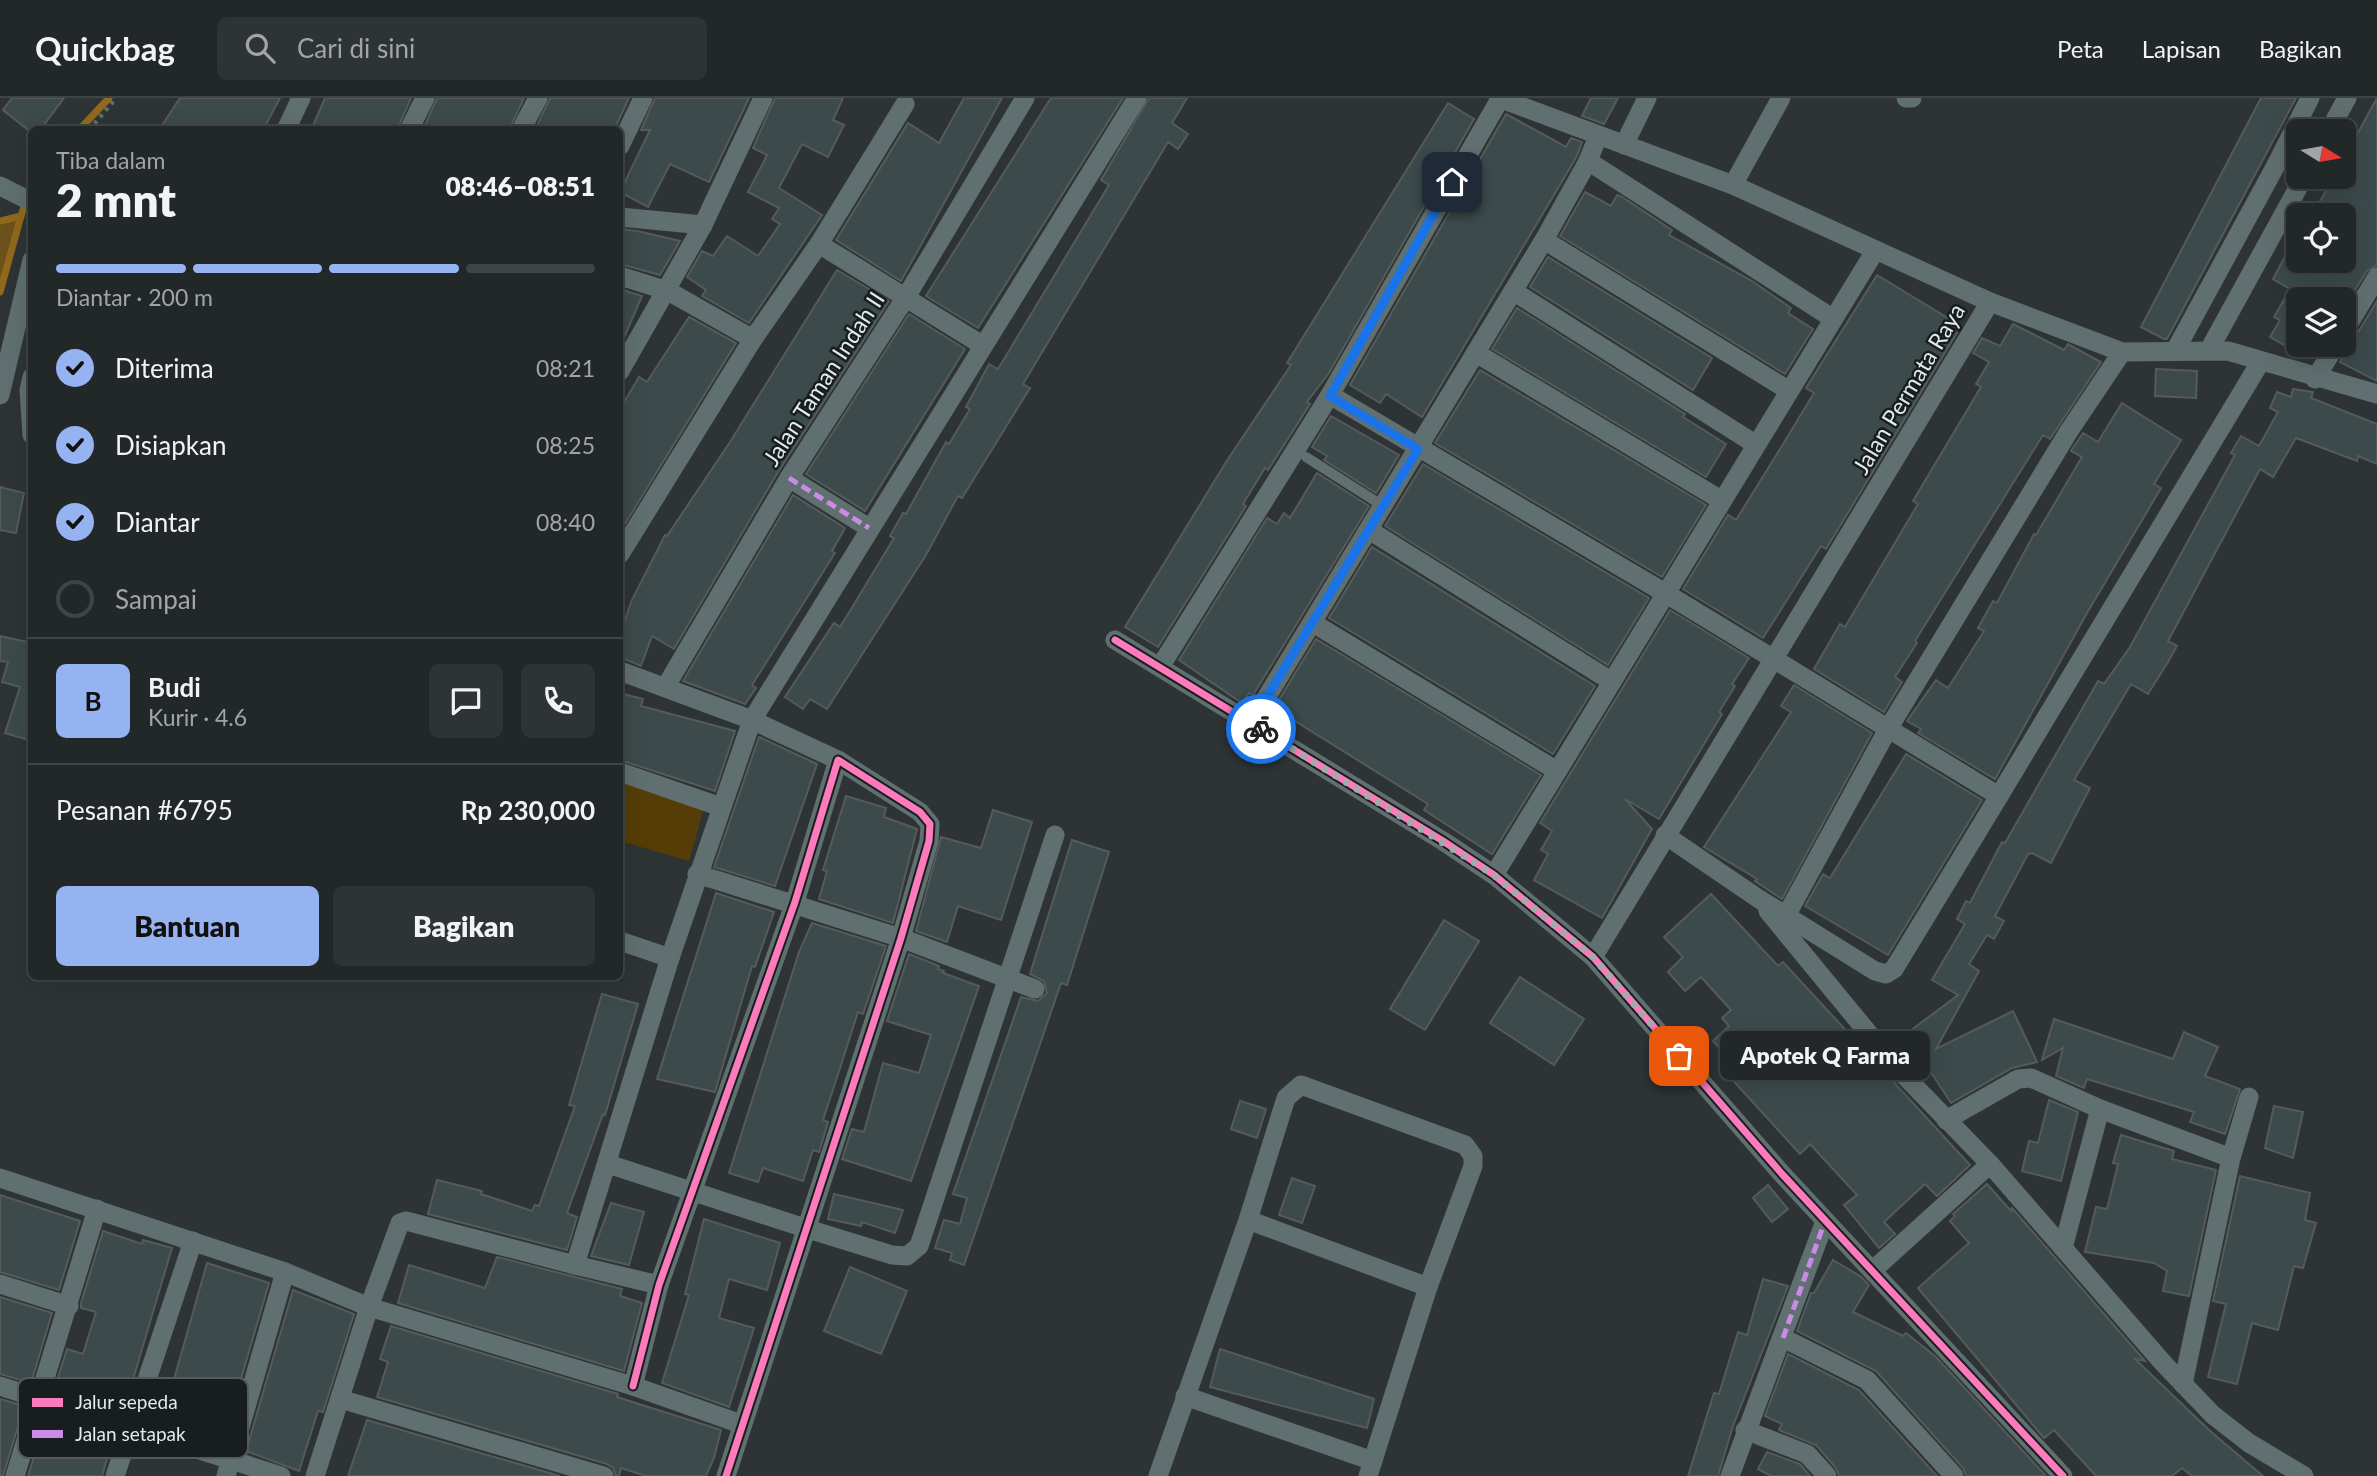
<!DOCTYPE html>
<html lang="id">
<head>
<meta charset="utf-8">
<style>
  :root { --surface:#222728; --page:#2e3334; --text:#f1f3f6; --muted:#a2a5a8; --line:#3f4445; --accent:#95b2f1 }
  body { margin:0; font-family:Lato,sans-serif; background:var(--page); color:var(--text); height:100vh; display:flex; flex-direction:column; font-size:26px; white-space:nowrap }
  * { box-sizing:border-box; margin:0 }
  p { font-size:23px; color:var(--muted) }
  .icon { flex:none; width:38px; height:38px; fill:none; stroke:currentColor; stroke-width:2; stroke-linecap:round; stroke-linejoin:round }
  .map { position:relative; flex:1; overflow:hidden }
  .side { position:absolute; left:28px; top:28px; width:595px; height:854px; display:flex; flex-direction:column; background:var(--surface); border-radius:10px; box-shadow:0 7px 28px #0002,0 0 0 2px var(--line) }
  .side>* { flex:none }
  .needle { width:46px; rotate:101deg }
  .buttons { position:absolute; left:2286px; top:21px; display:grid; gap:14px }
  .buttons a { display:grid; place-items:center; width:70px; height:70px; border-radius:10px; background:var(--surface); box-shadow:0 7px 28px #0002,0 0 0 2px var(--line); font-size:35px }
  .pin { position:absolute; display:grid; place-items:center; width:60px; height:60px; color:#fff; margin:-30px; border-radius:14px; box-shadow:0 4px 10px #0006 }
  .courier { position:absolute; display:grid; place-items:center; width:70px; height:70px; margin:-35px; border:5px solid #1a73e8; border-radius:50%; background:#fff; color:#222; box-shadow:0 2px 9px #0007 }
  .bubble { position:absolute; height:49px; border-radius:10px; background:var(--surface); box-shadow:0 7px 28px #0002,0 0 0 2px var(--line); font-size:23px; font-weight:800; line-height:49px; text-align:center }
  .summary em { font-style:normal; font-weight:800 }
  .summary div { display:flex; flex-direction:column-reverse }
  .summary { display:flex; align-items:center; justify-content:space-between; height:119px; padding:0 28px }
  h1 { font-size:46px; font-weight:800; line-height:52px }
  .bar { display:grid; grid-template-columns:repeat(4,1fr); gap:10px 7px; align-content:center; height:84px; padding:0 28px }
  .bar i { height:9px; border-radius:5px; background:var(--line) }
  .bar .selected { background:var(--accent) }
  .bar p { grid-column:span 4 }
  .line { display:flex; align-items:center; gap:18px; padding:0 28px; border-top:2px solid var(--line) }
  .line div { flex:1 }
  .round { display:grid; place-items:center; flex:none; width:74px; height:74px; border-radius:10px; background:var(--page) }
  ol { padding:0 28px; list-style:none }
  li { display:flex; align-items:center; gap:21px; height:77px }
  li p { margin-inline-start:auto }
  li .icon { padding:7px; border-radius:50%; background:var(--accent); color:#111; stroke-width:4 }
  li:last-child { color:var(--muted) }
  li i { width:38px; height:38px; border:4px solid var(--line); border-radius:50% }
  .cta { display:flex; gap:14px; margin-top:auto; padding:14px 28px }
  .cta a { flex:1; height:80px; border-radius:10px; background:var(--accent); color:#111; font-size:28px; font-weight:800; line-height:80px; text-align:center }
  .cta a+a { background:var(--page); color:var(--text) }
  header { display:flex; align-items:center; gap:42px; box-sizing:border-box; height:98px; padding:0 35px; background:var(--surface); border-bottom:2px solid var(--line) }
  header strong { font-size:33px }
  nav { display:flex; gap:38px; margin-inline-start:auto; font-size:24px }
  .search { width:490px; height:63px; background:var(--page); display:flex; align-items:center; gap:18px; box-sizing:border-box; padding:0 24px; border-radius:10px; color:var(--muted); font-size:26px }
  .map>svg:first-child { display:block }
  .green { fill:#563d07 }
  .forest { fill:#6d511c }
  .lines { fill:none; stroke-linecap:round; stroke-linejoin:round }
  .stream { stroke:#90691c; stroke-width:7 }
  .building { fill:#3c4a4b; stroke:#555a5a; stroke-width:2 }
  .path { stroke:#646d6e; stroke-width:4.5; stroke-dasharray:3.5 5; stroke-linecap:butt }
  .service { stroke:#606f70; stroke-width:10 }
  .minor { stroke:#606f70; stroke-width:19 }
  .quiet { stroke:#ca8be6; stroke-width:5; stroke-dasharray:10 5; stroke-linecap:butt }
  .cycleway-casing { stroke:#181e1e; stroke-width:11 }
  .cycleway { stroke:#fd7abc; stroke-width:7 }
  .done { stroke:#a4aaab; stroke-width:7; stroke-dasharray:0 12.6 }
  .route { stroke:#1a73e8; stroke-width:9 }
  .labels { text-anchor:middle; stroke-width:5; stroke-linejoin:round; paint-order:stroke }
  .street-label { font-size:23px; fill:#e3eaeb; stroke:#181e1e }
  .key { fill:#181e1e; stroke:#555b5c; stroke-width:2 }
  .key-label { font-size:19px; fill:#e3eaeb }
</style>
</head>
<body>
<header>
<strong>Quickbag</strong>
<div class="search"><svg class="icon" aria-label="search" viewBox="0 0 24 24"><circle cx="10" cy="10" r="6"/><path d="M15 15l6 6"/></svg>Cari di sini</div>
<nav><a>Peta</a><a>Lapisan</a><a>Bagikan</a></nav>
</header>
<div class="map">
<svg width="2377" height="1378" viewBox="0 0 2377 1378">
  <rect width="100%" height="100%" fill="#2e3435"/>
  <polygon class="green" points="625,676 707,699 689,763 620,743 620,696"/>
  <polygon class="forest" points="19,120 0,188 0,125"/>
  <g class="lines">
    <g class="stream">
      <polyline points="79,32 109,0"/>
      <polyline points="0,123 21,118 26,103"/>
      <polyline points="0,194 21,118"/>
    </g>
  </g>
  <g class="building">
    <polygon points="12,0 64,0 40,32 32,32 32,35 3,12"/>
    <polygon points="180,0 280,0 263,32 159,32"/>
    <polygon points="325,0 411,0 397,32 311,32"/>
    <polygon points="437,0 524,0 509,32 423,32"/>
    <polygon points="550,0 629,0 614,32 535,32"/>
    <polygon points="655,0 749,0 709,84 670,66 648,109 620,94 650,32 641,32"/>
    <polygon points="775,0 843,0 833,22 844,27 828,59 802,46 779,90 822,117 749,225 702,198 706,192 687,179 702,153 713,158 727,138 758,158 780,126 772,121 779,110 748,94 767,57 753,50"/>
    <polygon points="964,0 1002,0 901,183 836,142 908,25 939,45"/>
    <polygon points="1051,0 1123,0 978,230 926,198"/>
    <polygon points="1149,0 1187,0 1172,25 1188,36 1178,51 1168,44 1023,286 1030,290 962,400 958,398 926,457 827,611 810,601 803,611 785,599 834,525 840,529 853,508 894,440 890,438 903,415 906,416 946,344 949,346 970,311 966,309 989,266 998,271 1109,87 1101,82"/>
    <polygon points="1591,0 1618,0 1604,26 1582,18"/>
    <polygon points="2261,0 2296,0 2167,241 2164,241 2141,229"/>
    <polygon points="2377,0 2377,167 2367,173 2343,211 2343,201 2298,201 2298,255 2270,239 2280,222 2274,219 2290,191 2273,181 2298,134 2298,163 2343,163 2343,117 2312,117 2334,79 2343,79 2343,62"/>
    <polygon points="1448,5 1474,21 1329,275 1307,304 1310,306 1268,372 1265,370 1243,406 1246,408 1158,549 1125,529 1228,361 1291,267 1287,265"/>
    <polygon points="1506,16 1566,49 1571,40 1582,44 1577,58 1422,319 1386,296 1380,305 1350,287"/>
    <polygon points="1585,94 1611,108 1617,97 1622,99 1672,132 1669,137 1752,183 1791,210 1788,215 1813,231 1785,276 1560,138"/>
    <polygon points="620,131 637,133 680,143 660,177 620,166"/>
    <polygon points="1548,159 1712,260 1693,292 1530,189"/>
    <polygon points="837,172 889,203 778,374 674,551 652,538 641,568 620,559 620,538 631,504 665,437 667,438 730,344"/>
    <polygon points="1877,177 1961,228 1826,451 1821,448 1763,540 1683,491 1728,417 1736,422 1780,351 1814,295 1806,290"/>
    <polygon points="620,191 642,198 620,249"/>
    <polygon points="2377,203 2377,283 2340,264"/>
    <polygon points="1517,210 1685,316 1683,319 1726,346 1706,379 1492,251"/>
    <polygon points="909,216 965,251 865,413 806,376"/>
    <polygon points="689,219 736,245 620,434 620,311 639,279 647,284"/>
    <polygon points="2013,226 2064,252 2068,246 2101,264 2050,341 2043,337 2023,369 1915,543 1917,545 1895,579 1902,584 1884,614 1814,571 1840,526 1845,529 1918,406 1913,403 1981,289 1976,286 1989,264 1973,255 1982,240 2000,248"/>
    <polygon points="2156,271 2197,273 2196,300 2155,298"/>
    <polygon points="1480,272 1706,407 1662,479 1435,345"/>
    <polygon points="2293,291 2313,294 2311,300 2377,326 2377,366 2358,358 2357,363 2296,340 2273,379 2260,371 2168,543 2177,548 2168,564 2148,596 2131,586 2074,682 2090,690 2051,765 2032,755 2028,756 1995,818 2004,823 1994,841 1987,837 1969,866 1979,873 1936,951 2013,913 2037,964 2012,970 1951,1005 1906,936 1958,897 1932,882 1965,826 1957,821 1966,803 1970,805 2002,744 2005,745 2098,583 2104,586 2130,549 2235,357 2231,355 2241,338 2259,348 2278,314 2270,310 2277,294 2291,299"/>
    <polygon points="2122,305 2181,342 2154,386 2161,390 2087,515 1995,681 1918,635 1921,631 1907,623 1936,582 1948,590 1984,533 1978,530 1993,503 1997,505 2034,436 2036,437 2082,359 2071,353 2083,335 2098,344"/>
    <polygon points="1331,318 1399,357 1376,395 1324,362 1327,358 1312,349"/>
    <polygon points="1423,366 1649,500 1608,567 1385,428"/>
    <polygon points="1317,375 1369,408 1253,597 1249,595 1242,605 1179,562 1267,420 1277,426 1284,415 1290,420"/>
    <polygon points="0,389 24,395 16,435 0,432"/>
    <polygon points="793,397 845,430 832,453 835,455 752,587 756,590 745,606 683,583"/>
    <polygon points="1372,449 1595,588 1553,656 1329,520"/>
    <polygon points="1670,512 1749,560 1732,586 1735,588 1719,614 1722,616 1659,721 1625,701 1652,731 1602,820 1534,782 1548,756 1541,752 1552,733 1540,725"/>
    <polygon points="0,538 32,545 32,643 5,635 20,589 2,584 8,564 0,563"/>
    <polygon points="1316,541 1541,677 1492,756 1424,712 1428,706 1274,610"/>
    <polygon points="1794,587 1872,635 1782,801 1755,783 1757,781 1704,749 1791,614 1781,608"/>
    <polygon points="620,595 643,601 641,608 735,633 715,693 620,662"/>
    <polygon points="759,639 817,666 775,788 714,769"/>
    <polygon points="1906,656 1982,702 1888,857 1805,808 1823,776 1830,780"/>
    <polygon points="846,698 886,710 884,719 917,731 893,825 819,801 827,773 823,772"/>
    <polygon points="993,712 1032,724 1001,822 958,808 947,844 916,833 941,739 981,750"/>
    <polygon points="1072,742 1109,754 1067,887 1061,885 964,1167 950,1162 952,1155 935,1150 944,1122 960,1126 967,1100 953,1096 1021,899 1038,903 1047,895 1044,883 1030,876"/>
    <polygon points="716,795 774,814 755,869 752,868 715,994 657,981"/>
    <polygon points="1711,796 1778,868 1783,864 1970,1067 1937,1098 1925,1086 1884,1124 1895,1136 1879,1150 1844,1107 1857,1097 1810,1046 1800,1056 1727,976 1736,968 1713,943 1729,928 1722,920 1731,912 1701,879 1685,893 1668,874 1683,859 1664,839"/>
    <polygon points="1444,822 1479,843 1425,932 1390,911"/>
    <polygon points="812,825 886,848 863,916 858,914 841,967 823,1022 828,1024 819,1054 813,1052 803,1083 763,1070 758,1084 729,1075 799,854"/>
    <polygon points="909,856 939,868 938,871 944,873 943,875 979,888 911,1083 842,1061 852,1031 864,1034 883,965 919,975 931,937 887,923"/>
    <polygon points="1520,879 1584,921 1554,967 1490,925"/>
    <polygon points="602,896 638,906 605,1017 603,1016 567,1115 577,1119 567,1152 428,1116 437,1082 482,1093 481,1096 532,1113 535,1107 539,1108 575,1008 569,1007"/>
    <polygon points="2054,921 2173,961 2184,934 2218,949 2205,978 2240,991 2225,1036 2190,1024 2194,1014 2087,981 2084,990 2056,978 2063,950 2042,962"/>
    <polygon points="2049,1002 2078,1014 2061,1083 2022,1073 2029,1043 2038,1045"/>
    <polygon points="1240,1003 1266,1011 1257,1040 1231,1031"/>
    <polygon points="2274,1008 2303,1014 2293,1060 2265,1050"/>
    <polygon points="2121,1037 2174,1053 2172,1061 2216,1072 2189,1198 2163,1193 2167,1173 2154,1165 2085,1154 2096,1109 2107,1111 2118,1066 2113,1065"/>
    <polygon points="2240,1078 2310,1095 2305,1122 2316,1125 2303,1170 2294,1168 2278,1232 2252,1225 2237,1286 2208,1279 2226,1206 2213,1203"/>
    <polygon points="1292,1080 1315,1088 1302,1125 1279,1117"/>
    <polygon points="1987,1086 2011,1113 2012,1110 2145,1263 2135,1261 2209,1332 2263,1378 2192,1378 2182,1370 2172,1378 2096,1378 2054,1332 2044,1340 1918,1190 1969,1145 1950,1123 1955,1118 1953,1116"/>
    <polygon points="1768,1087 1788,1111 1772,1124 1753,1100"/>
    <polygon points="834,1096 903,1112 895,1135 862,1124 861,1128 828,1121"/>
    <polygon points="0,1097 80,1123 59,1192 0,1174"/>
    <polygon points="611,1105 644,1114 629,1167 591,1158"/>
    <polygon points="704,1121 780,1145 767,1192 729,1181 719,1220 754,1230 729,1309 662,1285 689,1197 685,1196"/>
    <polygon points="103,1133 142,1146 143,1142 172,1150 123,1315 54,1292 67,1251 83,1256 96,1214 81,1210 81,1205"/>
    <polygon points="497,1159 622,1191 620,1198 642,1205 624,1273 398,1205 409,1167 485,1190"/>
    <polygon points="1833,1162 1860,1178 1869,1187 1853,1214 1903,1238 1906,1235 1935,1258 2046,1378 1966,1378 1963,1370 1876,1273 1797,1233 1811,1195 1814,1195"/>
    <polygon points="207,1165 269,1185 222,1346 161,1327"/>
    <polygon points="850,1169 907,1193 881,1256 824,1233"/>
    <polygon points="1763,1181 1788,1188 1733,1328 1718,1378 1688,1378 1714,1295 1719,1296 1738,1234 1747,1237"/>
    <polygon points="293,1192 354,1216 323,1314 318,1313 299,1373 246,1353"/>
    <polygon points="0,1199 52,1215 31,1285 0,1276"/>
    <polygon points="391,1228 618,1296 617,1299 721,1332 714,1360 706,1378 646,1378 621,1370 619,1378 616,1378 613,1370 607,1366 377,1299 388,1264 380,1261"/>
    <polygon points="1220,1251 1374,1301 1367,1330 1210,1289"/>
    <polygon points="1788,1256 1859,1292 1937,1378 1839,1378 1836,1370 1816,1347 1779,1332 1782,1326 1765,1318"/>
    <polygon points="0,1301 24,1308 3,1378 0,1378"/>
    <polygon points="47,1316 114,1337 102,1378 28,1378"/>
    <polygon points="367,1322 560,1378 348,1378"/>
    <polygon points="1767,1354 1800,1366 1810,1378 1771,1378 1758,1371"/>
  </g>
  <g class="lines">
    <polyline class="path" points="89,32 116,0"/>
    <polyline class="service" points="1306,359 1383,408"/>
    <g class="minor">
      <polyline points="1499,0 1733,87 1990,204 2122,254 2228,253 2377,296"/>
      <polyline points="1906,0 1912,0"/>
      <polyline points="286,32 301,0"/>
      <polyline points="409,32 425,0"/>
      <polyline points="521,32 538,0"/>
      <polyline points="2329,33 2347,0"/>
      <polyline points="1624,47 1647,0"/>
      <polyline points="620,48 643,0"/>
      <polyline points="1588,63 1832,220"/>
      <polyline points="1733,87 1781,0"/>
      <polyline points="0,88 32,104"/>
      <polyline points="620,119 703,127"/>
      <polyline points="1544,142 1788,292"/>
      <polyline points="819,146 982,247"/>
      <polyline points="620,178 668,193 753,241 620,456"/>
      <polyline points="1513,193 1755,346"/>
      <polyline points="2343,235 2377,179"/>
      <polyline points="753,241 819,146 905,6"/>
      <polyline points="2209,252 2304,79"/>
      <polyline points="2175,253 2275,69 2310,0"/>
      <polyline points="1476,255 1721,402"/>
      <polyline points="620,273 703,127 763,0"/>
      <polyline points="32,279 29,292 32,337"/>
      <polyline points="2315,281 2336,247"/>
      <polyline points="0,297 32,162"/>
      <polyline points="1330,297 1665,495 1999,698 1894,871 1886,876 1875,873 1759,801 1665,737"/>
      <polyline points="789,380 869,430"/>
      <polyline points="1369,432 1611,583"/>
      <polyline points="1313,525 1557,673"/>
      <polyline points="1115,542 1443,743 1494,777 1593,859 1782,1076 2063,1378"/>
      <polyline points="1160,569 1330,297 1500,1"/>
      <polyline points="620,573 752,622 1137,0"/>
      <polyline points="666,588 789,380 906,199 1025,0"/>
      <polyline points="1251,625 1544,142 1588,63 1598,38"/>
      <polyline points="620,674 721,709"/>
      <polyline points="1999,698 2261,263"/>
      <polyline points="697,776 901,840 1035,891"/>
      <polyline points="1494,777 1875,153"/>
      <polyline points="1768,813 1897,970 1990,1066 2164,1266 2213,1317 2249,1345 2304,1378"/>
      <polyline points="1786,818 1888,631 2069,333 2122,254"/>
      <polyline points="620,843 670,860 752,622 838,662"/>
      <polyline points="1593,859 1990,204"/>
      <polyline points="1946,1022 2018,981 2031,980 2100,1011 2231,1060 2249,999"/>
      <polyline points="608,1066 808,1131 892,1157 907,1158 919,1148 1055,737"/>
      <polyline points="0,1080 285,1174 369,1209 633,1288 741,1326"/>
      <polyline points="1248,1122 1428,1189"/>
      <polyline points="2063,1150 2100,1011"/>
      <polyline points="575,1167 659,1187"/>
      <polyline points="1873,1172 1990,1066"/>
      <polyline points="0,1186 69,1208"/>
      <polyline points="1783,1240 1867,1282 1954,1378"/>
      <polyline points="2183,1286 2231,1060"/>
      <polyline points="0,1288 281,1378"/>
      <polyline points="633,1288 659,1187 795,804 838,662 920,714 930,726 929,743 901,840 726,1378"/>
      <polyline points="1185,1298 1373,1363"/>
      <polyline points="340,1301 604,1378"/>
      <polyline points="1745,1332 1807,1356 1827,1378"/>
      <polyline points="15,1378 97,1111"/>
      <polyline points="115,1378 193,1143"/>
      <polyline points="226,1378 285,1174"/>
      <polyline points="315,1378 369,1209 400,1125 406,1123 575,1167 670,860"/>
      <polyline points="1158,1378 1248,1122 1286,1000 1301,987 1465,1047 1473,1058 1473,1068 1428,1189 1368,1378"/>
      <polyline points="1730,1378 1825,1123"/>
    </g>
    <g class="quiet">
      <polyline points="789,380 869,430"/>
      <polyline points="1783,1240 1825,1123"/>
    </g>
    <g class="cycleway-casing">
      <g id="cycleway">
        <polyline points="1115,542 1443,743 1494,777 1593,859 1782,1076 2063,1378"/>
        <polyline points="633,1288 659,1187 795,804 838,662 920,714 930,726 929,743 901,840 726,1378"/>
      </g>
    </g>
    <use href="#cycleway" class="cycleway"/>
  </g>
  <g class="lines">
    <polyline class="done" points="1261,631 1494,777 1593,859 1679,958"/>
    <polyline class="route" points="1261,631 1251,625 1418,351 1330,298 1452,84"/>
  </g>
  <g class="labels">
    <g class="street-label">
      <text transform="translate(824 281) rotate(-57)" y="8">Jalan Taman Indah II</text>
      <text transform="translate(1909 291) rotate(-59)" y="8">Jalan Permata Raya</text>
    </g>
  </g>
  <rect x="18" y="1280" width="230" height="80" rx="10" class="key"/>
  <rect x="32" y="1300" width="31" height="9" fill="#fd7abc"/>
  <rect x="32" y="1332" width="31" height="8" fill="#ca8be6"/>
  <g class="key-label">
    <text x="75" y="1311">Jalur sepeda</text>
    <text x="75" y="1343">Jalan setapak</text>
  </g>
</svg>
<div class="buttons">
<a><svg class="needle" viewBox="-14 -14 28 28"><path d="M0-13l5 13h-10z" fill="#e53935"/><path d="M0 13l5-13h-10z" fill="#a2a5a8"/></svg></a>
<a><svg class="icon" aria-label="locate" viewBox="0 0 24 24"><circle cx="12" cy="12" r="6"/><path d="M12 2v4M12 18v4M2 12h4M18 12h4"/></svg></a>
<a><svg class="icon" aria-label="layers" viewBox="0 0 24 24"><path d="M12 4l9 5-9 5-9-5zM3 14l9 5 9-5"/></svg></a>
</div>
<div class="pin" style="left:1679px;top:958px;background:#ea580c"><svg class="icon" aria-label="bag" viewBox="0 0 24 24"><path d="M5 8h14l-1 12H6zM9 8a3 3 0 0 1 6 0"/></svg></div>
<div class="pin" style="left:1452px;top:84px;background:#1f2937"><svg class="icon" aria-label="home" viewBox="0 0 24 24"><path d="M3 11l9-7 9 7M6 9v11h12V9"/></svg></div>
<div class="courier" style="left:1261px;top:631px"><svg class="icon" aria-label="bike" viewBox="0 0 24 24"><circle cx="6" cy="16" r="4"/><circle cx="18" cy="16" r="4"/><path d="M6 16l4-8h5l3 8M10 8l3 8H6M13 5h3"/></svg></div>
<div class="bubble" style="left:1720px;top:933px;width:210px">Apotek Q Farma</div>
<section class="side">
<div class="summary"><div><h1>2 mnt</h1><p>Tiba dalam</p></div><em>08:46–08:51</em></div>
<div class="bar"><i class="selected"></i><i class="selected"></i><i class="selected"></i><i></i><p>Diantar · 200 m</p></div>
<ol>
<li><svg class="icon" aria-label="check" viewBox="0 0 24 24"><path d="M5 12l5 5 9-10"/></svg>Diterima<p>08:21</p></li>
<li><svg class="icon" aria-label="check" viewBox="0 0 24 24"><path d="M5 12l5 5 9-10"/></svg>Disiapkan<p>08:25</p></li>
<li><svg class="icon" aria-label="check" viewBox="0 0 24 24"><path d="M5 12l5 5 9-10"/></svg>Diantar<p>08:40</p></li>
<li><i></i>Sampai</li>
</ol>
<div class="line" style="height:126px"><b class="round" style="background:var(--accent);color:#111">B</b><div><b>Budi</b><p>Kurir · 4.6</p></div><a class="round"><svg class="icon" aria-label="chat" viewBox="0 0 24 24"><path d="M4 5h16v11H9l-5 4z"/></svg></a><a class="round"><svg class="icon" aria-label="phone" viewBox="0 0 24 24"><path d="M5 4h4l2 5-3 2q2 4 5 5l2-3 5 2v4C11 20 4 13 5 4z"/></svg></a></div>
<div class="line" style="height:91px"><div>Pesanan #6795</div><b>Rp 230,000</b></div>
<div class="cta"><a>Bantuan</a><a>Bagikan</a></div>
</section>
</div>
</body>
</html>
